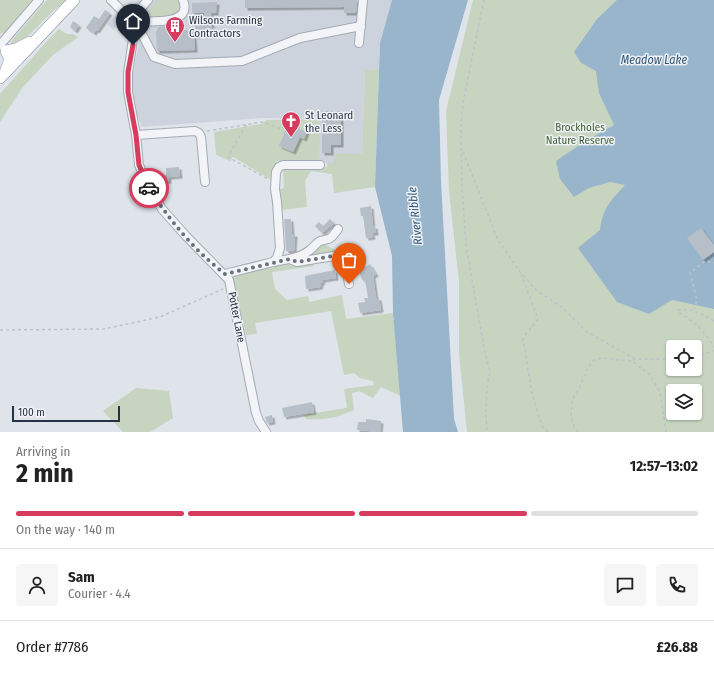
<!DOCTYPE html>
<html lang="en">
<head>
<meta charset="utf-8">
<style>
  :root { --surface:#fff; --page:#f6f6f6; --text:#222; --muted:#767676; --line:#e0e0e0; --accent:#d73c5e }
  body { margin:0; font-family:"Fira Sans Condensed",sans-serif; background:var(--page); color:var(--text); height:100vh; display:flex; flex-direction:column; font-size:15px; white-space:nowrap }
  * { box-sizing:border-box; margin:0 }
  p { font-size:13px; color:var(--muted) }
  .icon { flex:none; width:22px; height:22px; fill:none; stroke:currentColor; stroke-width:2; stroke-linecap:round; stroke-linejoin:round }
  .map { position:relative; height:432px; overflow:hidden }
  .panel { display:flex; flex-direction:column; background:var(--surface); flex:1 }
  .panel>* { flex:none }
  .controls { position:absolute; left:666px; top:340px; display:grid; gap:8px }
  .controls a { display:grid; place-items:center; width:36px; height:36px; border-radius:4px; background:var(--surface); box-shadow:0 1px 3px #0004; font-size:20px }
  .scale { position:absolute; left:12px; bottom:10px; width:108px; box-sizing:border-box; padding-left:4px; border:2px solid #273342; border-top:0; font-size:11px; line-height:14px; white-space:nowrap; color:#273342; -webkit-text-stroke:3px #eff3f7; paint-order:stroke }
  .pin { position:absolute; display:grid; place-items:center; width:34px; height:34px; color:#fff; margin:-41px -17px; border-radius:50% 50% 50% 0; rotate:-45deg; box-shadow:0 0 4px #0007 }
  .pin .icon { rotate:45deg }
  .courier { position:absolute; display:grid; place-items:center; width:40px; height:40px; margin:-20px; border:3px solid #d73c5e; border-radius:50%; background:#fff; color:#222; box-shadow:0 1px 5px #0007 }
  .head em { font-style:normal; font-weight:700 }
  .head div { display:flex; flex-direction:column-reverse }
  .head { display:flex; align-items:center; justify-content:space-between; height:68px; padding:0 16px }
  h1 { font-size:26px; font-weight:700; line-height:30px }
  .bar { display:grid; grid-template-columns:repeat(4,1fr); gap:6px 4px; align-content:center; height:48px; padding:0 16px }
  .bar i { height:5px; border-radius:3px; background:var(--line) }
  .bar .active { background:var(--accent) }
  .bar p { grid-column:span 4 }
  .line { display:flex; align-items:center; gap:10px; padding:0 16px; border-top:1px solid var(--line) }
  .line div { flex:1 }
  .round { display:grid; place-items:center; flex:none; width:42px; height:42px; border-radius:4px; background:var(--page) }
  .map>svg:first-child { display:block }
  .built { fill:#cdd3dc }
  .green { fill:#c6d4c0; fill-rule:evenodd }
  .water { fill:#98b5cc }
  .building { fill:#b6bec7; filter:url(#shadow) }
  .lines { fill:none; stroke-linecap:round; stroke-linejoin:round }
  .minor-casing { stroke:#a4abb4; stroke-width:10 }
  .highway-casing { stroke:#8692a1; stroke-width:12 }
  .path { stroke:#bdc2c8; stroke-width:1.5; stroke-dasharray:3 3; stroke-linecap:butt }
  .minor { stroke:#f2f4f7; stroke-width:8 }
  .highway { stroke:#fff; stroke-width:11 }
  .done { stroke:#67717d; stroke-width:4; stroke-dasharray:0 7.2 }
  .route { stroke:#d73c5e; stroke-width:5 }
  .labels { text-anchor:middle; stroke-width:3; stroke-linejoin:round; paint-order:stroke }
  .poi-label { font-size:11px; fill:#273342; stroke:#eff3f7; text-anchor:start }
  .park-label { font-size:11px; fill:#3f5f33; stroke:#eff3f7 }
  .street-label { font-size:11px; fill:#273342; stroke:#eff3f7 }
  .water-label { font-size:12px; font-style:italic; fill:#2e5579; stroke:#eff3f7 }
</style>
</head>
<body>
<div class="map">
<svg width="714" height="432" viewBox="0 0 714 432">
  <defs>
    <filter id="shadow"><feDropShadow dx="2.5" dy="2.5" stdDeviation="0" flood-color="#0004"/></filter>
  </defs>
  <rect width="100%" height="100%" fill="#dfe4ea"/>
  <g class="built">
    <polygon points="138,0 392,0 380,43 379,69 365,70 362,154 334,154 334,163 319,163 319,119 262,118 142,127 137,116 133,100 131,83 140,38 141,24 129,10"/>
    <polygon points="118,12 124,19 113,30 107,24"/>
  </g>
  <g class="green">
    <polygon points="0,0 34,0 7,31 1,34 0,33"/>
    <polygon points="47,0 68,0 55,9 18,46 11,44 11,42 13,39"/>
    <polygon points="157,0 177,0 181,5 178,12 168,16 147,16 147,12"/>
    <path d="M473 0H714V432H467L459 354V282L449 191 446 111ZM673 347H695V369H673ZM673 391H695V413H673Z"/>
    <polygon points="59,29 67,34 73,34 78,37 53,55 23,87 0,122 0,94 48,40"/>
    <polygon points="379,69 375,187 334,193 332,174 311,171 305,181 307,207 282,210 277,190 284,188 283,168 327,167 327,163 334,163 334,154 362,154 365,70"/>
    <polygon points="320,119 319,163 277,161 273,181 233,157 230,161 216,155 214,132 261,124 267,120"/>
    <polygon points="322,243 335,250 347,247 348,252 311,257 310,254"/>
    <path d="M290 262 313 263 314 266 272 272 275 289 287 300 308 296 309 302 342 295 346 319 393 313 401 396 381 387 373 398 359 391 352 393 354 410C335 418 327 420 306 419L304 415 345 408 347 407 344 389 374 385 373 381 360 378 354 373 344 375 331 311 255 323 257 334 246 335 232 276Z"/>
    <polygon points="136,388 169,391 173,418 150,432 123,432 103,411"/>
  </g>
  <g class="water">
    <polygon points="392,0 468,0 439,100 441,181 454,419 458,432 403,432 393,313 392,256 375,187 380,43"/>
    <path d="M617 0H714V309L672 300 649 314 617 302 578 248 600 230C603 207 610 202 625 185L610 182 589 188 574 197 560 179 556 161 584 142 614 125 599 93 596 71 581 63 574 52 597 19Z"/>
  </g>
  <g class="building">
    <polygon points="245,0 357,0 356,13 344,13 344,7 245,8"/>
    <polygon points="217,2 216,13 211,13 212,28 215,28 215,35 194,36 195,50 157,51 156,31 157,31 158,27 167,26 166,30 195,30 195,24 204,24 204,13 192,13 192,3"/>
    <polygon points="105,10 110,13 97,31 96,30 94,33 86,28 94,16 99,19"/>
    <polygon points="73,21 79,25 75,31 70,27"/>
    <polygon points="322,111 341,111 341,145 331,145 331,153 322,153"/>
    <polygon points="288,124 307,132 304,139 300,137 293,152 279,146"/>
    <polygon points="179,167 180,176 169,177 169,181 162,182 161,175 166,175 166,168"/>
    <polygon points="371,206 373,227 375,226 376,233 372,233 373,237 366,238 363,216 361,216 360,208"/>
    <polygon points="284,219 291,219 292,234 295,234 294,251 286,251"/>
    <polygon points="330,219 334,223 322,233 315,226 319,222 323,226"/>
    <polygon points="701,228 714,245 714,252 703,260 687,238"/>
    <polygon points="370,264 376,274 373,276 376,298 379,298 381,310 360,313 358,303 365,302 364,298 368,298 365,280 363,281 358,271"/>
    <polygon points="335,270 336,278 322,280 323,282 321,283 320,287 306,289 305,276"/>
    <polygon points="312,402 314,412 284,417 282,408"/>
    <polygon points="272,415 273,422 267,423 265,417"/>
    <polygon points="366,419 381,421 380,432 357,430 358,422 366,422"/>
  </g>
  <g class="lines">
    <g class="minor-casing">
      <g id="minor">
        <polyline points="111,0 126,15 134,32 128,73 128,92 136,135 139,165 148,186 162,209 186,236 229,280 256,413 259,421 266,432"/>
        <path d="M130 21C145 21 194 27 183 0"/>
        <polyline points="130,21 148,0"/>
        <polyline points="132,27 143,36 154,57 175,64 242,61 300,38 361,26"/>
        <polyline points="359,43 363,0"/>
        <polyline points="0,45 39,0"/>
        <polyline points="136,135 195,131 199,133 201,137 205,182"/>
        <path d="M290 259 297 262 340 255C348 260 347 276 349 284"/>
        <path d="M273 262C285 260 300 258 310 250 314 247 316 243 320 241 333 238 330 239 338 229"/>
        <polyline points="225,274 273,262 277,258 280,248 277,202 275,189 276,172 279,167 283,165 320,165"/>
      </g>
    </g>
    <g class="highway-casing">
      <g id="highway">
        <polyline points="6,70 10,59 6,51 16,49 30,42"/>
        <polyline points="0,78 74,0"/>
      </g>
    </g>
    <g class="path">
      <polyline points="484,0 463,102 461,127 462,187 466,245 484,348 490,372 487,386 486,414 487,432"/>
      <polyline points="246,125 228,157 268,179"/>
      <polyline points="207,131 262,122 282,129"/>
      <polyline points="463,152 498,240 520,272 536,290 563,308 587,332 635,359"/>
      <polyline points="521,274 538,319 523,338 532,394 542,426 549,432"/>
      <polyline points="694,310 697,300 690,273 705,261 714,263"/>
      <path d="M714 321C702 314 692 308 678 310V312C693 320 705 332 714 347"/>
      <polyline points="0,330 104,329 160,317 223,289"/>
      <polyline points="695,356 714,351"/>
      <polyline points="578,432 573,424 571,416 572,400 580,386 588,367 594,360 602,358 632,361"/>
      <polyline points="666,432 660,392 649,374 632,361 635,359 673,359"/>
    </g>
    <use href="#minor" class="minor"/>
    <use href="#highway" class="highway"/>
  </g>
  <g class="lines">
    <path class="done" d="M149 188C169 220 195 251 225 274L290 259 297 262 340 255C348 260 347 276 349 284"/>
    <polyline class="route" points="133,45 128,72 128,92 136,135 139,165 149,188"/>
  </g>
  <defs>
    <g id="building-pin" transform="scale(1)"><path d="M0 17L-7.5 6A9.5 9.5 0 1 1 7.5 6Z" fill="#d73c5e" stroke="#eff3f7"/><path d="M-4-6H4V6H1V3H-1V6H-4ZM-2.5-4.3h1.7v1.8h-1.7ZM.8-4.3h1.7v1.8H.8ZM-2.5-1h1.7V.8h-1.7ZM.8-1h1.7V.8H.8Z" fill="#fff"/></g>
    <g id="church-pin" transform="scale(1)"><path d="M0 17L-7.5 6A9.5 9.5 0 1 1 7.5 6Z" fill="#d73c5e" stroke="#eff3f7"/><path d="M-1.2-6h2.4v3.5h3.3v2.4h-3.3V6h-2.4V-.1h-3.3v-2.4h3.3Z" fill="#fff"/></g>
  </defs>
  <g fill-rule="evenodd">
    <use href="#building-pin" x="175" y="26"/>
    <use href="#church-pin" x="291" y="121"/>
  </g>
  <g class="labels">
    <g class="poi-label">
      <text x="189" y="24">Wilsons Farming<tspan x="189" dy="13">Contractors</tspan></text>
      <text x="305" y="119">St Leonard<tspan x="305" dy="13">the Less</tspan></text>
    </g>
    <g class="park-label">
      <text x="580" y="131">Brockholes<tspan x="580" dy="13">Nature Reserve</tspan></text>
    </g>
    <g class="street-label">
      <text transform="translate(237 317) rotate(79)" y="4">Potter Lane</text>
    </g>
    <g class="water-label">
      <text x="654" y="64">Meadow Lake</text>
      <text transform="translate(415 216) rotate(-96)" y="4">River Ribble</text>
    </g>
  </g>
</svg>
<div class="controls">
<a><svg class="icon" aria-label="locate" viewBox="0 0 24 24"><circle cx="12" cy="12" r="6"/><path d="M12 2v4M12 18v4M2 12h4M18 12h4"/></svg></a>
<a><svg class="icon" aria-label="layers" viewBox="0 0 24 24"><path d="M12 4l9 5-9 5-9-5zM3 14l9 5 9-5"/></svg></a>
</div>
<div class="scale">100 m</div>
<div class="pin" style="left:349px;top:284px;background:#ea580c"><svg class="icon" aria-label="bag" viewBox="0 0 24 24"><path d="M5 8h14l-1 12H6zM9 8a3 3 0 0 1 6 0"/></svg></div>
<div class="pin" style="left:133px;top:45px;background:#1f2937"><svg class="icon" aria-label="home" viewBox="0 0 24 24"><path d="M3 11l9-7 9 7M6 9v11h12V9"/></svg></div>
<div class="courier" style="left:149px;top:188px"><svg class="icon" aria-label="car" viewBox="0 0 24 24"><path d="M5 17H2v-5l4-1 3-4h7l3 4 3 1v5h-3M9 17h6M6 11h13"/><circle cx="7" cy="17" r="2"/><circle cx="17" cy="17" r="2"/></svg></div>
</div>
<section class="panel">
<div class="head"><div><h1>2 min</h1><p>Arriving in</p></div><em>12:57–13:02</em></div>
<div class="bar"><i class="active"></i><i class="active"></i><i class="active"></i><i></i><p>On the way · 140 m</p></div>
<div class="line" style="height:72px"><a class="round"><svg class="icon" aria-label="person" viewBox="0 0 24 24"><circle cx="12" cy="8" r="4"/><path d="M4 21q1-7 8-7t8 7"/></svg></a><div><b>Sam</b><p>Courier · 4.4</p></div><a class="round"><svg class="icon" aria-label="chat" viewBox="0 0 24 24"><path d="M4 5h16v11H9l-5 4z"/></svg></a><a class="round"><svg class="icon" aria-label="phone" viewBox="0 0 24 24"><path d="M5 4h4l2 5-3 2q2 4 5 5l2-3 5 2v4C11 20 4 13 5 4z"/></svg></a></div>
<div class="line" style="height:52px"><div>Order #7786</div><b>£26.88</b></div>
</section>
</body>
</html>
